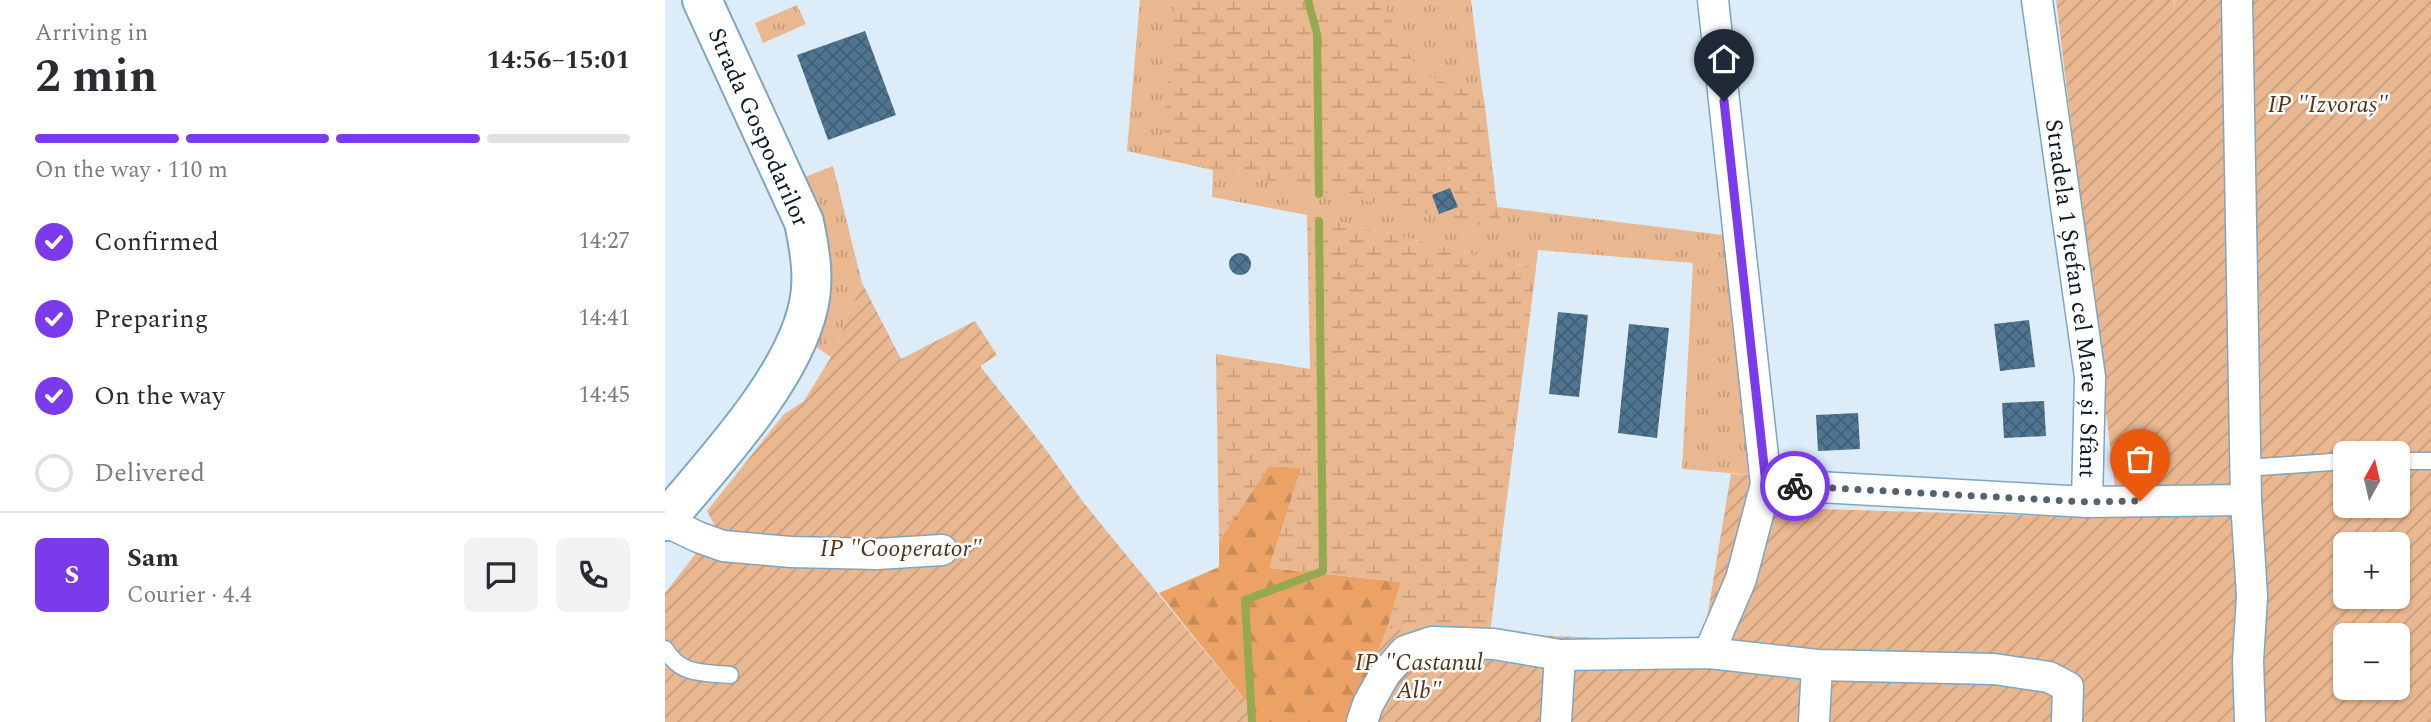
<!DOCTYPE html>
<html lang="en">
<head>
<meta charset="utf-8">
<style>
  :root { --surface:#fff; --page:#f2f2f3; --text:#2b2b33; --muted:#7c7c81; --line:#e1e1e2; --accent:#7c3aed }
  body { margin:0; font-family:Spectral,serif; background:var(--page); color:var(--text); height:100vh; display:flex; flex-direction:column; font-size:26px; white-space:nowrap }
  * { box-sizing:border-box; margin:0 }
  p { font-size:23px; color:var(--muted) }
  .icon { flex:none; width:38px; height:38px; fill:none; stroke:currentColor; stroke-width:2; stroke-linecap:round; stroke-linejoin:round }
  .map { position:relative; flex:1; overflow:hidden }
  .side { display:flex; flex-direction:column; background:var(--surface); width:665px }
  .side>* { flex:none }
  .needle { width:46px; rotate:8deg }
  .controls { position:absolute; left:1668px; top:441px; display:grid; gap:14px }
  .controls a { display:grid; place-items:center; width:77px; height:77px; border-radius:10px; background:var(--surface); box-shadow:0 2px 5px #0004; font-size:35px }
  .pin { position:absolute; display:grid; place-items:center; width:60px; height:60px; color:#fff; margin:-72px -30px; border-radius:50% 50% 50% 0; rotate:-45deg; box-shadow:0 0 7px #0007 }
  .pin .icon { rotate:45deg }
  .courier { position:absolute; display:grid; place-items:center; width:70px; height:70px; margin:-35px; border:5px solid #7c3aed; border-radius:50%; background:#fff; color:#222; box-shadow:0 2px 9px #0007 }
  .head em { font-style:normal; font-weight:700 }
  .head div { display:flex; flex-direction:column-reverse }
  .head { display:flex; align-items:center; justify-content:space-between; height:119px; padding:0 35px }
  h1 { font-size:46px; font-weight:700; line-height:52px }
  .bar { display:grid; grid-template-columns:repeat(4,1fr); gap:10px 7px; align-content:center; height:84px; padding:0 35px }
  .bar i { height:9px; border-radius:5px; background:var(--line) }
  .bar .on { background:var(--accent) }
  .bar p { grid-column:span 4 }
  .line { display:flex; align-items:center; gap:18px; padding:0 35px; border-top:2px solid var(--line) }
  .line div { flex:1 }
  .round { display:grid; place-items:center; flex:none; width:74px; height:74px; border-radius:10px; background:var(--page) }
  ol { padding:0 35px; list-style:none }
  li { display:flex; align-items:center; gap:21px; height:77px }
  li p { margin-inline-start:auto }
  li .icon { padding:7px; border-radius:50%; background:var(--accent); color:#fff; stroke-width:4 }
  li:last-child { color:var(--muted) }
  li i { width:38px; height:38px; border:4px solid var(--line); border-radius:50% }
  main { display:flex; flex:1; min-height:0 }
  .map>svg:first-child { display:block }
  .grass { fill:url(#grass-tufts) }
  .forest { fill:url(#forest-firs) }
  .wetland { fill:url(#wetland-marsh) }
  .garden { fill:url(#garden-furrows); fill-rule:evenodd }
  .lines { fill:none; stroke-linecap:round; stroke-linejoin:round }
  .stream { stroke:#95a950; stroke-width:8 }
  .building { fill:url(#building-cross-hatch) }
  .lane-casing { stroke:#7ea5c1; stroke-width:19 }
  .street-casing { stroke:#7ea5c1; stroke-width:33 }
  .secondary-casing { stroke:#7ea5c1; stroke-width:42 }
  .lane { stroke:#fff; stroke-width:16 }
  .street { stroke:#fff; stroke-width:30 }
  .secondary { stroke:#fff; stroke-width:38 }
  .done { stroke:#54636e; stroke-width:7; stroke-dasharray:0 12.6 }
  .route { stroke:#7c3aed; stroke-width:9 }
  .labels { text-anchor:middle; stroke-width:5; stroke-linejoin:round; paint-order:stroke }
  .park-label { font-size:24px; font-style:italic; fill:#523319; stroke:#fff }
  .street-label { font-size:24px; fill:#0a1924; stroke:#fff }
</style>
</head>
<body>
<main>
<section class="side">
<div class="head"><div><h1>2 min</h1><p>Arriving in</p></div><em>14:56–15:01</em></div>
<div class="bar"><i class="on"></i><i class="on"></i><i class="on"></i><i></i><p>On the way · 110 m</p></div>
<ol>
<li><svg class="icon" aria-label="check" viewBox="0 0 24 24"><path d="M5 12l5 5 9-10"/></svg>Confirmed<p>14:27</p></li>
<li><svg class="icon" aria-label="check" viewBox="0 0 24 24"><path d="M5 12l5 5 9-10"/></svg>Preparing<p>14:41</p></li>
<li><svg class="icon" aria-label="check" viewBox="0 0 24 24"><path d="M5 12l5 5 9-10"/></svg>On the way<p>14:45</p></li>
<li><i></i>Delivered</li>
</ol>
<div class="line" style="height:126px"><b class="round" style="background:var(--accent);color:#fff">S</b><div><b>Sam</b><p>Courier · 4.4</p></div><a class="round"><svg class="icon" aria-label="chat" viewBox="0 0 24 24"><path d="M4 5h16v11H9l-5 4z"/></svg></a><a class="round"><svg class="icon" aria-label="phone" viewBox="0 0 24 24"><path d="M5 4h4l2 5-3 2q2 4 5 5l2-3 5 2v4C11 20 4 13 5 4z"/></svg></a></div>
</section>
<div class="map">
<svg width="1766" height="722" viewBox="0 0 1766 722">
  <defs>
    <pattern id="grass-tufts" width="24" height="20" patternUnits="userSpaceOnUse" patternTransform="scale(1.75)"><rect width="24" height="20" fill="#e9b790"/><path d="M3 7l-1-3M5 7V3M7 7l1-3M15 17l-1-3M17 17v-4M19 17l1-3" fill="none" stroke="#c69d7c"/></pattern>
    <pattern id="forest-firs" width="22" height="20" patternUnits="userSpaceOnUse" patternTransform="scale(1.75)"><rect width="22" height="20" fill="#eca264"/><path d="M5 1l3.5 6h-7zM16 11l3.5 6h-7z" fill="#c98b57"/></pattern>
    <pattern id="wetland-marsh" width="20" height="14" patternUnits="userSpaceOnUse" patternTransform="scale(1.75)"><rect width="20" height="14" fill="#e9b790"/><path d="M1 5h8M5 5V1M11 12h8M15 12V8" fill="none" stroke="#c69d7c"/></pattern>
    <pattern id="garden-furrows" width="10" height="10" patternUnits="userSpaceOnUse" patternTransform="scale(1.75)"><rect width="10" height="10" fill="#e9b790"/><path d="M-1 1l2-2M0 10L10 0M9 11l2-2" fill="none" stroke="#c69d7c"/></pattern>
    <pattern id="building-cross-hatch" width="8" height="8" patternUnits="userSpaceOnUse" patternTransform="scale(1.75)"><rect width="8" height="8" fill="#4f7590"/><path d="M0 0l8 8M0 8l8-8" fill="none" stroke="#405f75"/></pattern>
  </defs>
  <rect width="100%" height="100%" fill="#dcecf8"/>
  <g class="grass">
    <polygon points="475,0 806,0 832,207 1066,236 1088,475 1017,469 1028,263 873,250 871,268 642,215 547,197 548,170 462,151"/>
    <polygon points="132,5 141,24 98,43 90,23"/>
    <polygon points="168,166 197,283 166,357 151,347 166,286 160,227 140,177"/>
  </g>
  <polygon class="forest" points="604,466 637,468 604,568 736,582 722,629 685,722 590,722 588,710 494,593 554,567 554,541"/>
  <g class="wetland">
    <polygon points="510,0 715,0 754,72 819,98 832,207 838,230 497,158"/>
    <polygon points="642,215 871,268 825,633 722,629 736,582 604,568 636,468 604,466 554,541 551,354 645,369"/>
  </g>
  <g class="garden">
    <path d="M1391 0H1508L1510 6 1509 0H1766V722H685L722 629 1038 642 1066 474 1088 475 1091 507 1451 518V495ZM1680 453H1732V506H1680ZM1680 544H1732V597H1680ZM1680 635H1732V688H1680Z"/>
    <polygon points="197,283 236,359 310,321 332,355 315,366 379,447 418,502 588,710 590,722 0,722 0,593 51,528 42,511 119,414 139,401 166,357"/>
  </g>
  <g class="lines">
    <g class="stream">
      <polyline points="643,0 652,34 654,194"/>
      <polyline points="587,722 580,600 658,571 654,221"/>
    </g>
  </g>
  <g class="building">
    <polygon points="200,31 231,115 163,140 132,55"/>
    <polygon points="785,188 793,207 774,214 767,195"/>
    <circle cx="575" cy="264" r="11"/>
    <polygon points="893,312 923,315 914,397 884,394"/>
    <polygon points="1364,320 1370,367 1335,371 1329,324"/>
    <polygon points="964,324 1004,328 992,438 953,433"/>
    <polygon points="1379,401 1381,436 1339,438 1337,403"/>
    <polygon points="1193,413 1195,449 1153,451 1151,415"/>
  </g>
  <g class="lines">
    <g class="lane-casing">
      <g id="lane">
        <polyline points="1732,461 1766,461"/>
        <polyline points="1581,468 1680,461"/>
        <path d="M0 649C17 676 36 672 65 675"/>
      </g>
    </g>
    <g class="street-casing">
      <g id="street">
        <path id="s1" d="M1372 0 1425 377 1422 502"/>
        <polyline points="1572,0 1581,500 1587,596 1583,661 1585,722"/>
        <polyline points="1101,484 1422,502 1581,500"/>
        <polyline points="0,521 33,537 58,546 126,552 212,554 277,550"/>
        <polyline points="1044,653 1076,579 1101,484 1048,0"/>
        <polyline points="697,722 703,704 720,674 740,651 767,642 829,644 895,655 1044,653 1152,665 1329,669 1384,677 1403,687 1402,722"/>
        <polyline points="891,722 895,655"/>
        <polyline points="1149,722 1152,665"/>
      </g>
    </g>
    <g class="secondary-casing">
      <path id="secondary" d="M0 521C48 463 126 381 143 308 150 279 145 251 139 222L37 0"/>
    </g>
    <use href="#lane" class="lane"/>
    <use href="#street" class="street"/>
    <use href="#secondary" class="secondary"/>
  </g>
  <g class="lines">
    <polyline class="done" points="1130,486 1422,502 1475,501"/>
    <polyline class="route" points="1059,101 1101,484 1130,486"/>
  </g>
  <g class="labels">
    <g class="park-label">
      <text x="1663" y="112">IP "Izvoraș"</text>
      <text x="236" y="556">IP "Cooperator"</text>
      <text x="754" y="670">IP "Castanul<tspan x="754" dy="28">Alb"</tspan></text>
    </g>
    <g class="street-label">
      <text transform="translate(94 127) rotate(66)" y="8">Strada Gospodarilor</text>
      <text dy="8" stroke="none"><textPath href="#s1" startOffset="301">Stradela 1 Ștefan cel Mare și Sfânt</textPath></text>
    </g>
  </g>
</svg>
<div class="controls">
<a><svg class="needle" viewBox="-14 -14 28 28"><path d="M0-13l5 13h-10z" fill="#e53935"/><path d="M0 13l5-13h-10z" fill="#7c7c81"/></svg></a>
<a>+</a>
<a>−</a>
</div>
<div class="pin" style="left:1475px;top:501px;background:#ea580c"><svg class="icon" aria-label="bag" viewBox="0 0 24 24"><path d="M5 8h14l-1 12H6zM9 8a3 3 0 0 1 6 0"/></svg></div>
<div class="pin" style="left:1059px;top:101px;background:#1f2937"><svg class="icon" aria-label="home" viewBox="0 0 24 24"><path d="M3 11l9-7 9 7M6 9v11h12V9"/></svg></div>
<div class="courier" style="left:1130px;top:486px"><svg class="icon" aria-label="bike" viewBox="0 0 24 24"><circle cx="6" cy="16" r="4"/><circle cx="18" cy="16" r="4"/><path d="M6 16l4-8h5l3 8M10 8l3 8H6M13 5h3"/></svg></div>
</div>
</main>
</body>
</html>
